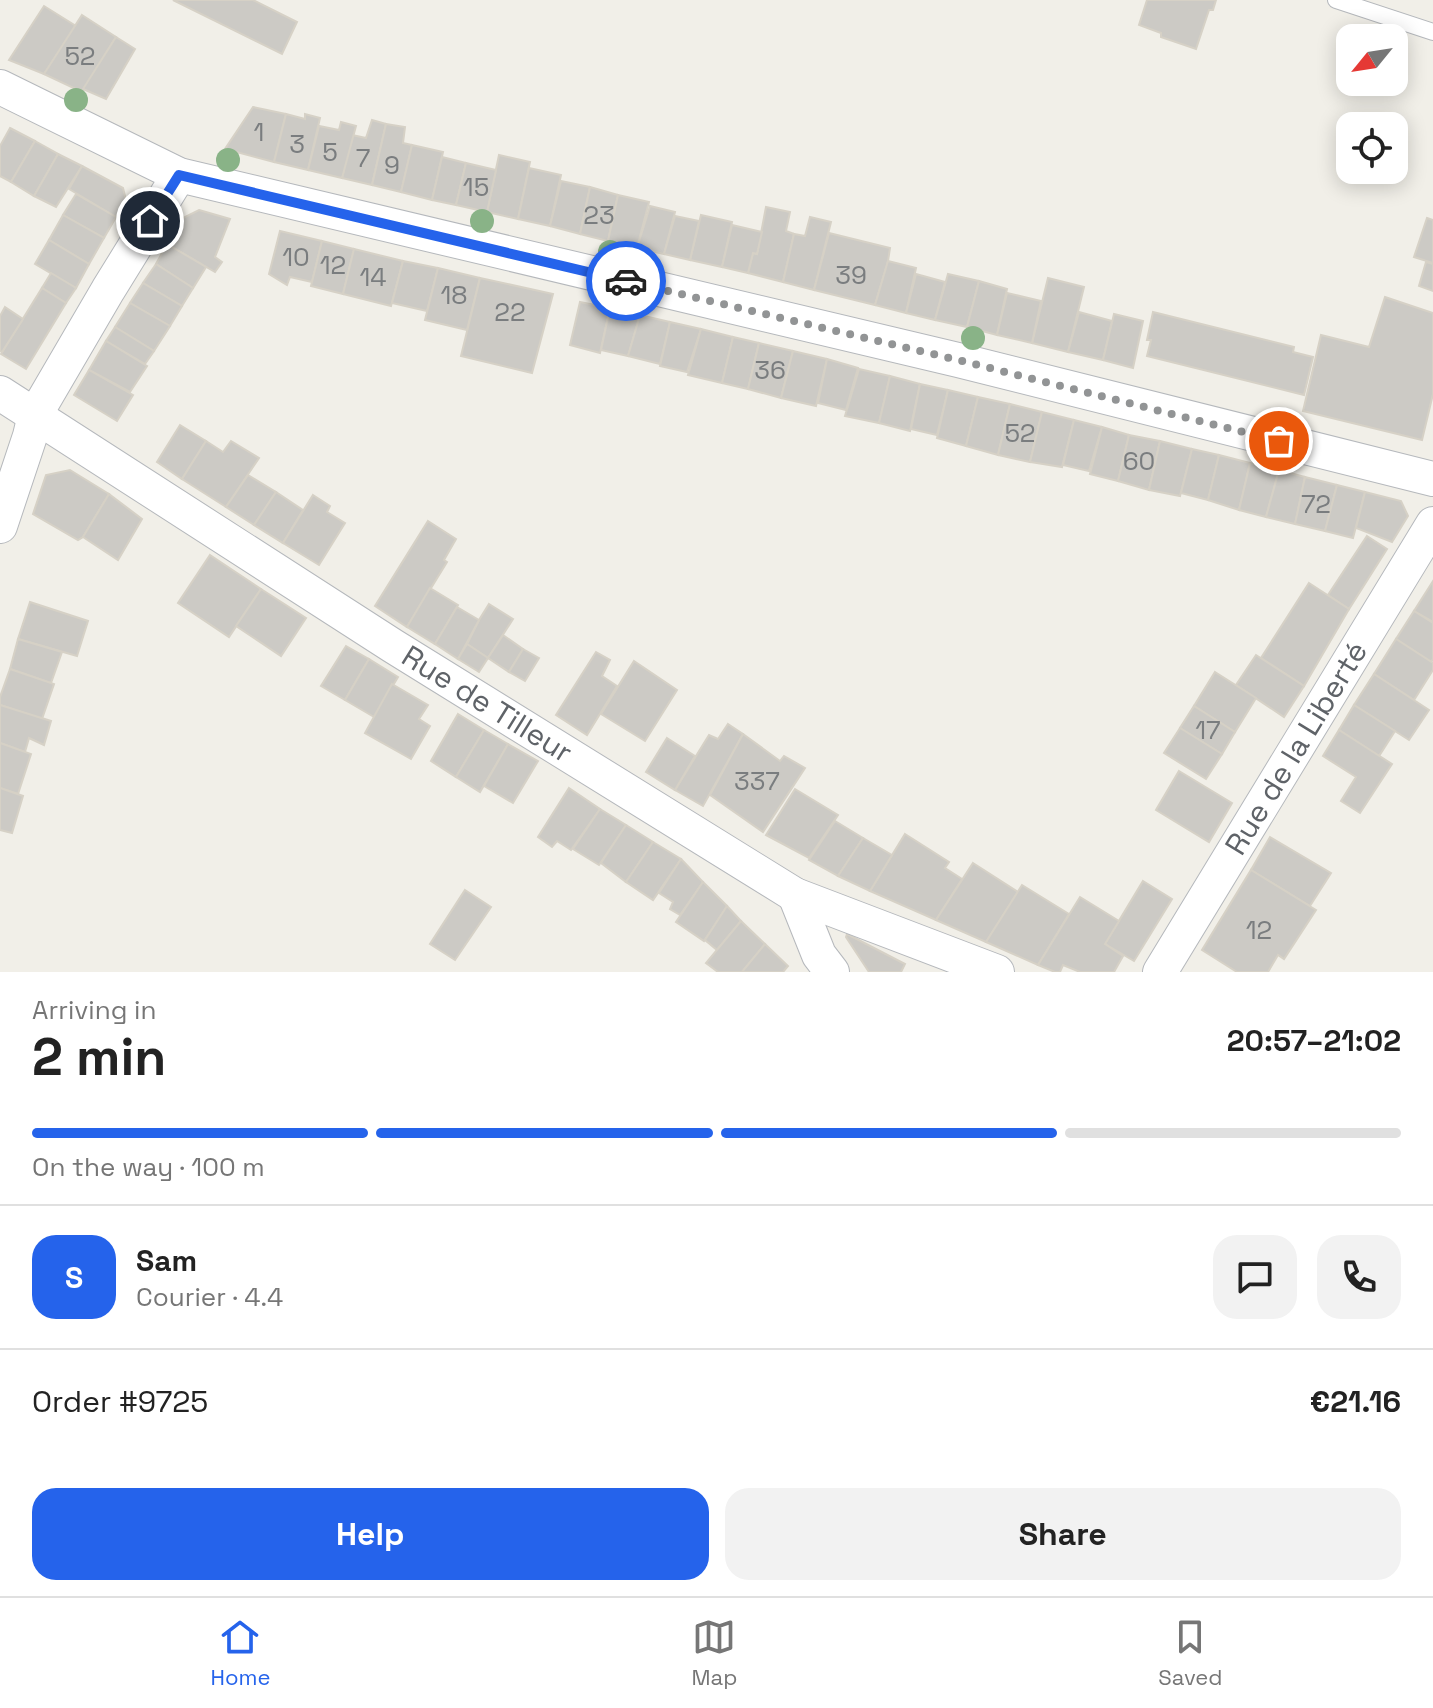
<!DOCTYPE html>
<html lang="en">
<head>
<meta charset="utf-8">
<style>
  :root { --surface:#fff; --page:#f2f2f2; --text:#222; --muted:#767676; --line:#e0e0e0; --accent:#2563eb }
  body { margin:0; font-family:"Space Grotesk",sans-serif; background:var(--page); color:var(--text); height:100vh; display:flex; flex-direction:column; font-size:30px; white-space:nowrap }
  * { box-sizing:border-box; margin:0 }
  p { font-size:26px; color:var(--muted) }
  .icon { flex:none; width:44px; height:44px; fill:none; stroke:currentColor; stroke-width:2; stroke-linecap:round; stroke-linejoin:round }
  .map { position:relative; height:972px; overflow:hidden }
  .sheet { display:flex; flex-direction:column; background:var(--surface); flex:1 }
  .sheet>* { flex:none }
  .needle { width:52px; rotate:240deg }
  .fabs { position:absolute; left:1336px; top:24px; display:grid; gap:16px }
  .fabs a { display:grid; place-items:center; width:72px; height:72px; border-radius:16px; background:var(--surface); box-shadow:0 4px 20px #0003; font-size:40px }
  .pin { position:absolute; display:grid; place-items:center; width:68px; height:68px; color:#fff; margin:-34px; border:4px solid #fff; border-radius:50%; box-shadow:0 2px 8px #0007 }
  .courier { position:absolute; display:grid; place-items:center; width:80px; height:80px; margin:-40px; border:6px solid #2563eb; border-radius:50%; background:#fff; color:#222; box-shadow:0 2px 10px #0007 }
  .summary em { font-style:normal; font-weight:700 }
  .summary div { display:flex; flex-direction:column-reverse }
  .summary { display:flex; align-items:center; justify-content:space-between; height:136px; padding:0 32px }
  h1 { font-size:52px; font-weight:700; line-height:60px }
  .bar { display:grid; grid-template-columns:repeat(4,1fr); gap:12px 8px; align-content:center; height:96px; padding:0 32px }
  .bar i { height:10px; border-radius:6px; background:var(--line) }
  .bar .on { background:var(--accent) }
  .bar p { grid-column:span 4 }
  .line { display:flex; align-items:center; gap:20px; padding:0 32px; border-top:2px solid var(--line) }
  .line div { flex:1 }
  .round { display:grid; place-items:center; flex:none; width:84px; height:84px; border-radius:24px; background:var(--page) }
  .cta { display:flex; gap:16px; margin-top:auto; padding:16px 32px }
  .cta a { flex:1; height:92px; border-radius:24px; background:var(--accent); color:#fff; font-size:32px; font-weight:700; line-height:92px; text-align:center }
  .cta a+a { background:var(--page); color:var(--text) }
  .dock { display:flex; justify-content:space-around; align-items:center; height:112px; border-top:2px solid var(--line); background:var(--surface); font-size:22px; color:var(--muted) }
  .dock a { display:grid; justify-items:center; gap:4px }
  .dock .on { color:var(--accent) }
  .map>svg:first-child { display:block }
  .building { fill:#cccac5; stroke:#d6d1c6; stroke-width:2 }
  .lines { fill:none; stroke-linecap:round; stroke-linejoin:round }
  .service-casing { stroke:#b5b8bc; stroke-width:18 }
  .minor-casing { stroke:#b5b8bc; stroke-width:36 }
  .service { stroke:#fff; stroke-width:16 }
  .minor { stroke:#fff; stroke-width:34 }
  .tree { fill:#89b387 }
  .done { stroke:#929495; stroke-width:8; stroke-dasharray:0 14.4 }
  .route { stroke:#2563eb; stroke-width:10 }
  .labels { text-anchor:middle; stroke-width:8; stroke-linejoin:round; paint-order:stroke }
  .number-label { font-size:26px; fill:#7a7d7f }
  .street-label { font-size:30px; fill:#5f6368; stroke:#fff }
</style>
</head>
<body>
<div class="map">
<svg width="1433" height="972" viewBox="0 0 1433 972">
  <rect width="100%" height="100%" fill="#f1efe8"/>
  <g class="building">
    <polygon points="173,0 253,0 297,22 282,54"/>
    <polygon points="1147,0 1216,0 1213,10 1209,10 1196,49 1161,37 1161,33 1139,25"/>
    <polygon points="44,6 76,26 44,74 9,60"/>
    <polygon points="82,15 116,37 82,92 44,74"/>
    <polygon points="116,37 135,49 106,99 83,89"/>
    <polygon points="253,107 286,114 274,162 225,149"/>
    <polygon points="286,114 305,119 305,114 320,118 308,170 274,162"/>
    <polygon points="372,120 386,124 372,185 342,178 352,135 366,138"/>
    <polygon points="341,122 356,126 342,178 308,170 319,126 339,130"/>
    <polygon points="386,124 405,127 403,143 412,145 401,192 372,185"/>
    <polygon points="10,128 35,141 11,182 0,176 0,146"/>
    <polygon points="35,141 58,154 34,196 11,182"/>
    <polygon points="412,145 443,152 432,200 401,192"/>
    <polygon points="58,154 82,166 56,207 34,196"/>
    <polygon points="499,155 530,162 518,219 487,212"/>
    <polygon points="442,157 466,163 456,205 432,200"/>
    <polygon points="466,163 496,170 487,212 456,205"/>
    <polygon points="82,166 123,188 127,204 116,217 69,189"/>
    <polygon points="529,168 561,175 550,226 518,219"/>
    <polygon points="561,181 590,187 580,234 550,226"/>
    <polygon points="590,187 618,195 608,241 580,234"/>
    <polygon points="76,194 116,217 104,238 63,215"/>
    <polygon points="618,195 649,202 637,248 608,241"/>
    <polygon points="650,206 675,212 664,254 637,248"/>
    <polygon points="766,207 790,212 786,231 794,234 783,282 748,273 753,253 757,254"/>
    <polygon points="199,210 230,219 215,257 222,262 215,272 167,244 183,218"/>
    <polygon points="63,215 104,238 89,264 49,240"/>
    <polygon points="701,215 732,222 722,267 690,260"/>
    <polygon points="675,216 699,221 690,260 664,254"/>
    <polygon points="810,217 831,222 814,290 783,282 794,234 805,236"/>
    <polygon points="1427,218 1433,220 1433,263 1414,257"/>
    <polygon points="732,225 762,232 757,254 753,253 748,273 722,267"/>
    <polygon points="280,231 322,241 312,282 290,277 287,285 269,274"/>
    <polygon points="829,233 890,248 888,261 875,305 814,290"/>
    <polygon points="49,240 89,264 76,288 35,264"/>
    <polygon points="322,241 354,249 343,294 311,286"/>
    <polygon points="167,244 206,267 193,288 156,264"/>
    <polygon points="354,249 403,261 391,306 343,294"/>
    <polygon points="403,261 438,268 427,311 392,303"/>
    <polygon points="888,261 916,268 906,313 875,305"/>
    <polygon points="1426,262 1433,264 1433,291 1419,286"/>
    <polygon points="156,264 193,288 182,306 143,283"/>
    <polygon points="438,268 480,278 467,330 425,320"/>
    <polygon points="51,273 76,288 66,303 42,288"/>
    <polygon points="916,274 945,282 935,320 906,313"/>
    <polygon points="948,274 979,281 967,327 935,320"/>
    <polygon points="480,278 553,294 532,373 461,356"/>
    <polygon points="1048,278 1084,287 1068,352 1032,343"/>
    <polygon points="979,281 1007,289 997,335 967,327"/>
    <polygon points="143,283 182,306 170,326 130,303"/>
    <polygon points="42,288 66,303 26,369 1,354"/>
    <polygon points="1007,293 1041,301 1032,343 997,335"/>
    <polygon points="1385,297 1433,313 1433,394 1422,440 1303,411 1321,335 1369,347"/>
    <polygon points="580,302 610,308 600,353 570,345"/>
    <polygon points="130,303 170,326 154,351 115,327"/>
    <polygon points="5,307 23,319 2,352 0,351 0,316"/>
    <polygon points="610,308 640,315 628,356 601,350"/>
    <polygon points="1079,312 1112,321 1103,360 1068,352"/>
    <polygon points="1153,312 1294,347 1293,352 1313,357 1304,395 1147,356 1151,340 1147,340"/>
    <polygon points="1114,314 1143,321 1133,368 1103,360"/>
    <polygon points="640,315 670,322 660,364 628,356"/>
    <polygon points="670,322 701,329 687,372 660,366"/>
    <polygon points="115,327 154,351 145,364 106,341"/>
    <polygon points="701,329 733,337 722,383 688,375"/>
    <polygon points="733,337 759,343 748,389 722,383"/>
    <polygon points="106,341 147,366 130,392 89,370"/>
    <polygon points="759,343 793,351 781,398 748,389"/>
    <polygon points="793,351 827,359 816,406 781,398"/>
    <polygon points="827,359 858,368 846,410 818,403"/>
    <polygon points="859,369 890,376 879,423 845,416"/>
    <polygon points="89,370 133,395 117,421 74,395"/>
    <polygon points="890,376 920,384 910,431 879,423"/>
    <polygon points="920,384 948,390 937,435 911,429"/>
    <polygon points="948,390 978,397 966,446 937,438"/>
    <polygon points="978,397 1010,404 998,455 966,446"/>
    <polygon points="1010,404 1042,412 1030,462 998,455"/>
    <polygon points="1042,412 1074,420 1062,467 1030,462"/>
    <polygon points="1074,420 1102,427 1089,471 1063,465"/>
    <polygon points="180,425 206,441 182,479 157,462"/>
    <polygon points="1102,427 1129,435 1118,481 1090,474"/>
    <polygon points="1129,435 1160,441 1149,490 1118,481"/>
    <polygon points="206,441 223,452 231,441 259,458 226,507 182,479"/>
    <polygon points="1160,441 1192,449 1180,496 1149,490"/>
    <polygon points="1192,449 1219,455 1208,500 1181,493"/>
    <polygon points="1219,455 1250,463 1239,510 1208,500"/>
    <polygon points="1250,463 1279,470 1266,517 1239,510"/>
    <polygon points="70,470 109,494 83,537 78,540 33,514 46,475"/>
    <polygon points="1279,470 1305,477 1295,524 1266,517"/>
    <polygon points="248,475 276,492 254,525 226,507"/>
    <polygon points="1305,477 1337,485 1325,531 1295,524"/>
    <polygon points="1337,485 1365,492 1353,538 1325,531"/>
    <polygon points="276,492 303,510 283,543 254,525"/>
    <polygon points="1365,492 1401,501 1408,516 1392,542 1356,528"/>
    <polygon points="109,494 142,519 118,560 83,537"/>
    <polygon points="313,495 330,506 327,512 345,523 319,565 283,543"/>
    <polygon points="428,521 456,539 444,560 447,562 407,627 375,606"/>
    <polygon points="1367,536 1387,549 1349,609 1328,595"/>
    <polygon points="210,555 261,589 229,637 178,603"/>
    <polygon points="1433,581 1433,622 1414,611"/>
    <polygon points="1309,583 1349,609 1304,686 1261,658"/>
    <polygon points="430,588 458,605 435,644 407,627"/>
    <polygon points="261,589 306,618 281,656 236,626"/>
    <polygon points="30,602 88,621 77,656 18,639"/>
    <polygon points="489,604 513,619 488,658 467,644 479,620"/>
    <polygon points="457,607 479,620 458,659 435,644"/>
    <polygon points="1414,611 1433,623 1433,659 1431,662 1396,639"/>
    <polygon points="503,635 523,649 509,672 488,658"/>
    <polygon points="18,639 62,652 51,683 10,669"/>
    <polygon points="1396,639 1433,663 1433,670 1414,700 1374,674"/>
    <polygon points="467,644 488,658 479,672 458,659"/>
    <polygon points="346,646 369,659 345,700 321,686"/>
    <polygon points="523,649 539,658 525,681 509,672"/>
    <polygon points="596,652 610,660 602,676 617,686 587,735 556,715"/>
    <polygon points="1256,655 1304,686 1284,717 1236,685"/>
    <polygon points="369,659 398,677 374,717 345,700"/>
    <polygon points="634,661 677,690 645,741 601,714"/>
    <polygon points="10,669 54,684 42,719 0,705 0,697"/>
    <polygon points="1215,672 1256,698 1235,732 1194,706"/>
    <polygon points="1374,674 1429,710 1409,740 1354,705"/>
    <polygon points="392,684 428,705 419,719 430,726 411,759 365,733"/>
    <polygon points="0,705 51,721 44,745 29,738 25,752 0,743"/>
    <polygon points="1354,705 1395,731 1379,756 1339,730"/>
    <polygon points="1194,706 1235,732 1222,754 1180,728"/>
    <polygon points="458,714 484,730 456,777 431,761"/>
    <polygon points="728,724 743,734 703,806 675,790 709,735 718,739"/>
    <polygon points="1180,728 1222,754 1206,779 1164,753"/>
    <polygon points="484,730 508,744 480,792 456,777"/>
    <polygon points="1339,730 1392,764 1360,813 1341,801 1356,777 1323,756"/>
    <polygon points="743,734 780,761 784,756 805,768 763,832 710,795"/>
    <polygon points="667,738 695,756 675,790 646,772"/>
    <polygon points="0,743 31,754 18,794 0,788"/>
    <polygon points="508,744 538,761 513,803 484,786"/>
    <polygon points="1179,771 1232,803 1209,842 1156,810"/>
    <polygon points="0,788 23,796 12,833 0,830"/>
    <polygon points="569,788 600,809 571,850 557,841 552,847 538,837"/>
    <polygon points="795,789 838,815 809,858 766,835"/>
    <polygon points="600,809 626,825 599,865 573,849"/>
    <polygon points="835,821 863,838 838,876 809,860"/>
    <polygon points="626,825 653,842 626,882 601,863"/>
    <polygon points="905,834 949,862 945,868 962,879 936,920 870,891"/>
    <polygon points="1270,837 1331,873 1310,906 1251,870"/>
    <polygon points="863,838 892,855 870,891 838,876"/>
    <polygon points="653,842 681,859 653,900 626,882"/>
    <polygon points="681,859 703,882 680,915 670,909 673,902 659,893"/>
    <polygon points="973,863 1018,892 986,942 936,920"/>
    <polygon points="1251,870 1316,910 1284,959 1278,955 1268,972 1237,972 1202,950"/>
    <polygon points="1143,881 1172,899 1134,961 1105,944"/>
    <polygon points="703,882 727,906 704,941 676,922"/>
    <polygon points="1022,885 1069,914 1038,965 986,942"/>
    <polygon points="465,890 491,907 455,960 430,944"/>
    <polygon points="1080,897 1119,921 1105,944 1123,956 1114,972 1080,972 1063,965 1060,972 1055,972 1038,965"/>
    <polygon points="727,906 741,921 717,950 705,940"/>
    <polygon points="741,921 765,944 742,972 718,972 706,963"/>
    <polygon points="847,934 905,964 901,972 869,972 846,937"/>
    <polygon points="765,944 788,966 783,972 742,972"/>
  </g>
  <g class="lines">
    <g class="service-casing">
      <polyline id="service" points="1336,0 1433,32"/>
    </g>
    <g class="minor-casing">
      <g id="minor">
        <polyline points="0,87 179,175 958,360 1433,479"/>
        <path id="s1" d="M0 393 393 646 795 895 997 972"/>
        <polyline points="0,526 30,436 35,415 108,290 179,175"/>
        <polyline points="795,895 819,955 832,972"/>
        <path id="s2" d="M1160 972 1433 524"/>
      </g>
    </g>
    <use href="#service" class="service"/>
    <use href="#minor" class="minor"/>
  </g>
  <g class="tree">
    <circle cx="76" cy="100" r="12"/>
    <circle cx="228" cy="160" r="12"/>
    <circle cx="482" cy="221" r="12"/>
    <circle cx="610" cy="252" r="12"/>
    <circle cx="973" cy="338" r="12"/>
  </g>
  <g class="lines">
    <polyline class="done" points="626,281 958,360 1279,441"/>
    <polyline class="route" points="150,221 179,175 626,281"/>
  </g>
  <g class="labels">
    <g class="number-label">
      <text x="80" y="65">52</text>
      <text x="259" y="141">1</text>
      <text x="297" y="153">3</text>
      <text x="330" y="161">5</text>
      <text x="363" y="167">7</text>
      <text x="392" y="174">9</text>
      <text x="476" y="196">15</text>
      <text x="599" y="224">23</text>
      <text x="296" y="266">10</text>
      <text x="333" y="274">12</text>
      <text x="851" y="284">39</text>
      <text x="373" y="286">14</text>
      <text x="454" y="304">18</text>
      <text x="510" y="321">22</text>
      <text x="770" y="379">36</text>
      <text x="1020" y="442">52</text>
      <text x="1139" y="470">60</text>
      <text x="1316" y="513">72</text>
      <text x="1208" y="739">17</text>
      <text x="757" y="790">337</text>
      <text x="1259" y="939">12</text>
    </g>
    <g class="street-label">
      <text dy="10" stroke="none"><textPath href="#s1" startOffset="578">Rue de Tilleur</textPath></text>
      <text dy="10" stroke="none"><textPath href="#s2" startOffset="262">Rue de la Liberté</textPath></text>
    </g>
  </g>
</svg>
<div class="fabs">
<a><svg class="needle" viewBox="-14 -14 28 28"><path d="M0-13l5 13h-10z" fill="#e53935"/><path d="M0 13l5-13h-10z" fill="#767676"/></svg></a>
<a><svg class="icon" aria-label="locate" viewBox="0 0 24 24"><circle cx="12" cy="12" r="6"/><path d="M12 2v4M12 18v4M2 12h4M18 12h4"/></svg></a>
</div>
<div class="pin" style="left:1279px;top:441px;background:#ea580c"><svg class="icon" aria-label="bag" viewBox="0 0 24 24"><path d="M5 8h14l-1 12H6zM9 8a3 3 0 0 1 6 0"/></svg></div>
<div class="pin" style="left:150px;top:221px;background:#1f2937"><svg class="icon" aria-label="home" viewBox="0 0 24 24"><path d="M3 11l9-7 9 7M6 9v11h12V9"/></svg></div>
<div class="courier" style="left:626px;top:281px"><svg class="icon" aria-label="car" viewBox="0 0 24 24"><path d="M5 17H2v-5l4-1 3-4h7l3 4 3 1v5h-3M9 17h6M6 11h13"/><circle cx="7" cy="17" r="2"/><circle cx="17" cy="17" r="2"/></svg></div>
</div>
<section class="sheet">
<div class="summary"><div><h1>2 min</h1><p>Arriving in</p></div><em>20:57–21:02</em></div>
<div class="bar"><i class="on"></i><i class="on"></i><i class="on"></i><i></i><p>On the way · 100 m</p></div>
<div class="line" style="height:144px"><b class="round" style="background:var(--accent);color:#fff">S</b><div><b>Sam</b><p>Courier · 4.4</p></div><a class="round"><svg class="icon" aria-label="chat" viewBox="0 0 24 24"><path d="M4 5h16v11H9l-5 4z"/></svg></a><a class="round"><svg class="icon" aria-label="phone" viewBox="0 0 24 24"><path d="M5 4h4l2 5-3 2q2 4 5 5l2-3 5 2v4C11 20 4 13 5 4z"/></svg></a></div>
<div class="line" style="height:104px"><div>Order #9725</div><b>€21.16</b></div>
<div class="cta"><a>Help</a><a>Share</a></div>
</section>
<nav class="dock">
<a class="on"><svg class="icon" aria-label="home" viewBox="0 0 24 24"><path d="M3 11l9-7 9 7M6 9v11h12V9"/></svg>Home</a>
<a><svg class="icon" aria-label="map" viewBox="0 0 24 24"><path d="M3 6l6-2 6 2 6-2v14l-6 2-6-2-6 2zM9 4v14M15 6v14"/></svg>Map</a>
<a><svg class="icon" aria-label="saved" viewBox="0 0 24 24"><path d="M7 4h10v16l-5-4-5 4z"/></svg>Saved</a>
</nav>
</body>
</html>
